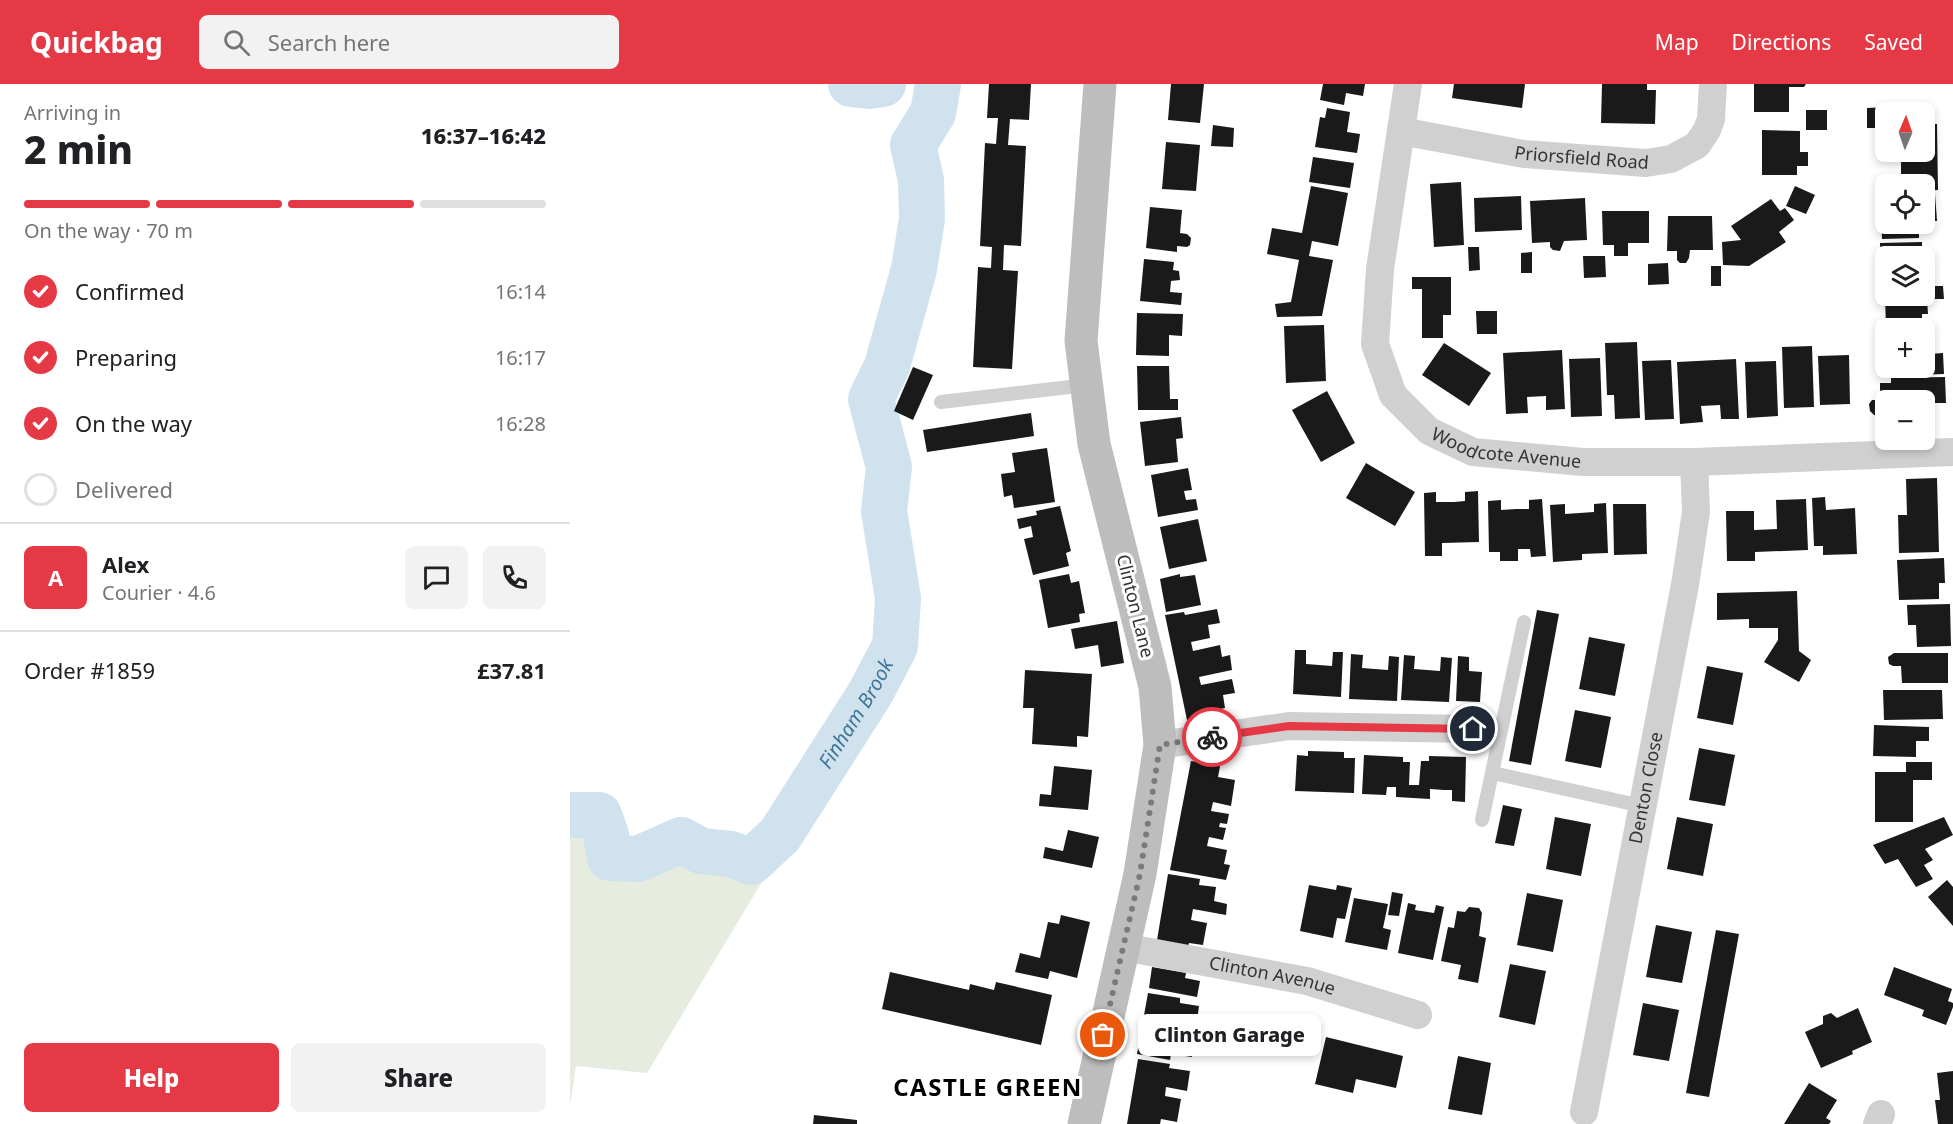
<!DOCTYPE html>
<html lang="en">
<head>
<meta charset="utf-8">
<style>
  :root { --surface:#fff; --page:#f2f2f2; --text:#202124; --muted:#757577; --line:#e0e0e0; --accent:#e63946 }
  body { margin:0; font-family:"Noto Sans",sans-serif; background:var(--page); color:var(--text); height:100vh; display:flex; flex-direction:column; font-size:22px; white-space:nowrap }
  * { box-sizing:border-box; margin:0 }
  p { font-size:20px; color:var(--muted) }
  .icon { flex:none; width:33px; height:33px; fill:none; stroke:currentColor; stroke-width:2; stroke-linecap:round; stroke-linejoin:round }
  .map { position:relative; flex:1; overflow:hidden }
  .drawer { display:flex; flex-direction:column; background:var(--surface); width:570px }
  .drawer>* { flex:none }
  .needle { width:39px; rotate:2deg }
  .fabs { position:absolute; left:1305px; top:18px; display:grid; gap:12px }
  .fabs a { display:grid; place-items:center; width:60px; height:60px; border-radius:9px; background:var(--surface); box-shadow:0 3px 9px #0003; font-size:30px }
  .pin { position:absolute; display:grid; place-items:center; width:51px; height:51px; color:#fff; margin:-26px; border:3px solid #fff; border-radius:50%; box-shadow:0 2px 6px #0007 }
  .courier { position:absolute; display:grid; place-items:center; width:60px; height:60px; margin:-30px; border:4px solid #e63946; border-radius:50%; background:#fff; color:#222; box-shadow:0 2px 8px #0007 }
  .bubble { position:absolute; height:42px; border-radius:9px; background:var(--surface); box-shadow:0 3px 9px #0003; font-size:20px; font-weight:800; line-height:42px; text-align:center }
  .overview em { font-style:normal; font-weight:800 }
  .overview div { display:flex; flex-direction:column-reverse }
  .overview { display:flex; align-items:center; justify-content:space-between; height:102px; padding:0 24px }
  h1 { font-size:39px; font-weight:800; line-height:45px }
  .bar { display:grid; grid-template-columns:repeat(4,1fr); gap:9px 6px; align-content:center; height:72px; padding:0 24px }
  .bar i { height:8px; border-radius:4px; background:var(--line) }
  .bar .selected { background:var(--accent) }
  .bar p { grid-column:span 4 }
  .line { display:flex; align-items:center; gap:15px; padding:0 24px; border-top:2px solid var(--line) }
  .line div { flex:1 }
  .round { display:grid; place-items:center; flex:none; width:63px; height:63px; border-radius:9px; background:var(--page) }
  ol { padding:0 24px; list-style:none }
  li { display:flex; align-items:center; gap:18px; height:66px }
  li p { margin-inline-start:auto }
  li .icon { padding:6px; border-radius:50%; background:var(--accent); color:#fff; stroke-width:4 }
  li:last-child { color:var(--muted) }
  li i { width:33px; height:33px; border:3px solid var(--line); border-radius:50% }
  .primary-button { display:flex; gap:12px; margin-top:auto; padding:12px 24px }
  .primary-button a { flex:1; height:69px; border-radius:9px; background:var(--accent); color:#fff; font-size:24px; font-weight:800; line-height:69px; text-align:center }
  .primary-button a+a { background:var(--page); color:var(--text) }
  header { display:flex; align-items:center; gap:36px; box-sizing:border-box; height:84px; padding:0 30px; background:var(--accent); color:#fff }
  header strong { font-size:28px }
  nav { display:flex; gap:33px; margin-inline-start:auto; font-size:21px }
  .search { width:420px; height:54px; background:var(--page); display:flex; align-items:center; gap:15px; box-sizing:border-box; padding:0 21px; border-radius:9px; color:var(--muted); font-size:22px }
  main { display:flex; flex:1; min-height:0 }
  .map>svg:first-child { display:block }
  .green { fill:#e6ecdf }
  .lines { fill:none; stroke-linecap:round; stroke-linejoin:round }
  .river { stroke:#cfe2ee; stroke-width:46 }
  .building { fill:#1a1a1a }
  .service { stroke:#d0d0d0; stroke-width:14 }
  .minor { stroke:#d0d0d0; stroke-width:28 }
  .secondary { stroke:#bdbdbd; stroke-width:33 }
  .done { stroke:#7a7a7a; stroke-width:6; stroke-dasharray:0 10.8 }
  .route { stroke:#e63946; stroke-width:8 }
  .labels { text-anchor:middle; stroke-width:6; stroke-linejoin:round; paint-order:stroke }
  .street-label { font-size:18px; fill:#333; stroke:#fff }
  .water-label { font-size:20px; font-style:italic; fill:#3f7597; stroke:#fff }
  .district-label { font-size:24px; font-weight:bold; letter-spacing:1.5px; fill:#000; stroke:#fff }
</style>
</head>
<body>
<header>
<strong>Quickbag</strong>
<div class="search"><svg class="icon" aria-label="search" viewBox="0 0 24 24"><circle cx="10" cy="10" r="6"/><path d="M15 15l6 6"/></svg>Search here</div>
<nav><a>Map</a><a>Directions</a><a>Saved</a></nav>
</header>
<main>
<section class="drawer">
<div class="overview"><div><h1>2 min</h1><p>Arriving in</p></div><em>16:37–16:42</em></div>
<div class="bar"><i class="selected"></i><i class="selected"></i><i class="selected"></i><i></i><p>On the way · 70 m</p></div>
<ol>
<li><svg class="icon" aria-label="check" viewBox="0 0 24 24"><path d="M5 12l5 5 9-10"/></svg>Confirmed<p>16:14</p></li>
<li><svg class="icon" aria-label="check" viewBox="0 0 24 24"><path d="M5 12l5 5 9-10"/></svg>Preparing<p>16:17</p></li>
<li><svg class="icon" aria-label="check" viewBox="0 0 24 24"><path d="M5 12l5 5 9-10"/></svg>On the way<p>16:28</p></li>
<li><i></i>Delivered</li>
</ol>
<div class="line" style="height:108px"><b class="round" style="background:var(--accent);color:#fff">A</b><div><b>Alex</b><p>Courier · 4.6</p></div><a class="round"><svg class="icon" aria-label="chat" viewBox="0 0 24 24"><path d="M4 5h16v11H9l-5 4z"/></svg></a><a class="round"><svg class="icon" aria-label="phone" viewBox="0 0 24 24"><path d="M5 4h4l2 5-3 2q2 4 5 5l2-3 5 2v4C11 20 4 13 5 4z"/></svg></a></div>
<div class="line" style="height:78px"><div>Order #1859</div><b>£37.81</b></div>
<div class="primary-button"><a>Help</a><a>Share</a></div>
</section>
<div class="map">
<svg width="1383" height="1040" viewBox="0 0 1383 1040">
  <rect width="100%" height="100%" fill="#fff"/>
  <polygon class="green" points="0,731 29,731 41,774 68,775 111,756 131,767 161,770 181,778 193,796 77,989 6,982 0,1022"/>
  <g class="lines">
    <g class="river">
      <polyline points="281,0 299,2 313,0"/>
      <path id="s1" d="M0 731H29L36 751 40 774 68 775 111 756 131 767 161 770 181 778 210 751 301 608 325 562 328 514 314 427 319 383 301 315 317 282 344 185 352 135 351 96 343 61 363 29 368 0"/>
    </g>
  </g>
  <g class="building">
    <polygon points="419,0 461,0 459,36 440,35 438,61 456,62 451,162 434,161 433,186 448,187 442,285 403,283 408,183 421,184 422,163 410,162 415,59 426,60 428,34 417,34"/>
    <polygon points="601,0 634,0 630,39 598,36"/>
    <polygon points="753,0 795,0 793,12 776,9 774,21 750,16"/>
    <polygon points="884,0 955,0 952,24 882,14"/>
    <polygon points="1032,0 1077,0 1077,6 1086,6 1085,40 1031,39"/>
    <polygon points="1184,0 1236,0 1234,3 1219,3 1219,28 1184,28"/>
    <polygon points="1318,23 1318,28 1316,28 1316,44 1297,44 1297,24"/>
    <polygon points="757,24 780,28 777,48 790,50 787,69 745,63 750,33 755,34"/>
    <rect x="1236" y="26" width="21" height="20"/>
    <polygon points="1354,40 1367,40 1368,106 1354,107 1354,100 1346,100 1346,97 1331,97 1331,68 1354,68"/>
    <polygon points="643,41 664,44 663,63 641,62"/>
    <polygon points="1192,46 1230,47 1230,68 1238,68 1238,82 1227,82 1227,91 1192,91"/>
    <polygon points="596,58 630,61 626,107 592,105"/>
    <polygon points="743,73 784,79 780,104 739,98"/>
    <polygon points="891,98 894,161 864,163 860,100"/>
    <polygon points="741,102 778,109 768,162 742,157 739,172 763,176 752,232 707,233 705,220 721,218 729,176 697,170 702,144 732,149"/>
    <polygon points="1225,102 1245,111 1236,130 1216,122"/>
    <polygon points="1354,110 1365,110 1367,137 1354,137"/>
    <polygon points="951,112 952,146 905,148 904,114"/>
    <polygon points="1310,112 1316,112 1316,140 1349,140 1349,154 1312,155"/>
    <polygon points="1015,114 1017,156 994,157 990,167 983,166 980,163 980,158 962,159 960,117"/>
    <polygon points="1201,115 1210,127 1215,124 1224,136 1209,148 1216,158 1179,182 1153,181 1152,158 1171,156 1161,142"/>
    <polygon points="580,123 612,126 610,149 617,150 621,154 620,161 617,163 607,162 607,168 576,164"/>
    <polygon points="1032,127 1079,127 1079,159 1058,159 1058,172 1044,172 1044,161 1033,161"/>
    <polygon points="1098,132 1142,132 1143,166 1120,166 1119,174 1116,179 1110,179 1107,176 1107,167 1097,167"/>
    <polygon points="1352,158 1352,172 1316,172 1316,197 1311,197 1310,159"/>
    <polygon points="898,163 909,163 910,186 899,187"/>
    <polygon points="962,168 962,189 951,189 951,169"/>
    <polygon points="1362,170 1363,196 1354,196 1354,171"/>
    <polygon points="1013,172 1035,172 1036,193 1014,194"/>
    <polygon points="574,175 604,178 603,186 609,187 610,196 601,197 600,208 612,209 611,221 570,217"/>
    <polygon points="1098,179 1099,200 1078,201 1078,180"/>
    <rect x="1141" y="182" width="10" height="20"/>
    <polygon points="842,193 881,193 881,231 873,231 873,254 852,254 852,205 842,205"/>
    <polygon points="1354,202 1373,202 1374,215 1357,215 1358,230 1352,230 1352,244 1316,244 1315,212 1354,212"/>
    <polygon points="906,227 927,227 927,250 907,250"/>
    <polygon points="567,229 613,230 612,252 599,251 599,272 566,271"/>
    <polygon points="754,241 756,297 716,299 714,242"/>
    <polygon points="1067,258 1070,334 1045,335 1044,311 1037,311 1035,259"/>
    <polygon points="1354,258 1359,258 1360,270 1373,269 1374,290 1316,292 1316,284 1354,284"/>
    <polygon points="874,259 921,289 899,322 852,291"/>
    <polygon points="1242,262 1244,323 1214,324 1212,263"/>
    <polygon points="992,266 995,325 976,326 976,312 957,313 958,329 936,330 933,269"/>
    <polygon points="1279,271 1280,320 1250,321 1248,272"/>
    <polygon points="1030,274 1032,332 1001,333 999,275"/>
    <polygon points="1166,275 1169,335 1151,335 1150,321 1131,322 1133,338 1110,340 1107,278"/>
    <polygon points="1101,276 1104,335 1075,336 1072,277"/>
    <polygon points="1206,277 1208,332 1177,334 1175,278"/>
    <polygon points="567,282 599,282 600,315 608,315 608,326 568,326"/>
    <polygon points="343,283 363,291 343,336 324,327"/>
    <polygon points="1375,293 1376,319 1362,319 1362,329 1354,329 1354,316 1316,316 1316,331 1304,331 1300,327 1299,320 1302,316 1310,316 1310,299 1321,299 1321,294"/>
    <polygon points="757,307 785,359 751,378 722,326"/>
    <polygon points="461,329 464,352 357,368 353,346"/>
    <polygon points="611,333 613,354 606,355 608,378 575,382 570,338"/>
    <polygon points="477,364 485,418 444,424 442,411 434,413 431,390 445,388 442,369"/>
    <polygon points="796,379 845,408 825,442 776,414"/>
    <polygon points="618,384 622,406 614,407 616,416 626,415 628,426 588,433 581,391"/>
    <polygon points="1367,394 1369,468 1329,469 1328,431 1337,431 1336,395"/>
    <polygon points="908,407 909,458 872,459 872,472 855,472 854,409 866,408 866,418 884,418 895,417 895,408"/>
    <polygon points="1255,413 1256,426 1285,424 1287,470 1253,471 1253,462 1244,462 1242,414"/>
    <polygon points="972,415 976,472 961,473 960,465 948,465 948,477 930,477 930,468 919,468 918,417 931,416 931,426 946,425 959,425 959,416"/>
    <polygon points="1236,415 1238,466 1185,468 1185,477 1157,477 1156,427 1184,427 1184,446 1207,445 1206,416"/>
    <polygon points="1036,419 1038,469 1012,470 1012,476 983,478 980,421 995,420 995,430 1024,428 1024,420"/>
    <polygon points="1043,420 1076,420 1077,470 1044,471"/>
    <polygon points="490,422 501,467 496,469 499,482 463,491 454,455 463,453 461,442 449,445 447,435 467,431 466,427"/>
    <polygon points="628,435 637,477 599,485 590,443"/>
    <polygon points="1374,474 1375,499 1369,499 1369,515 1329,516 1327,476"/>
    <polygon points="499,490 501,499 509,497 515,529 509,530 510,538 478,544 469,496"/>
    <polygon points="610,490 610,493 625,491 631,521 596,528 590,495"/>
    <polygon points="1227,507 1229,567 1241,576 1229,598 1194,578 1208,556 1208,544 1179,544 1179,535 1147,536 1147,509"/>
    <polygon points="1380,520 1381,562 1347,563 1346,541 1338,541 1337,521"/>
    <polygon points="647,525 650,539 638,541 640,554 621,558 623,567 650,561 652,573 660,571 662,586 629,593 631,601 662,595 665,609 653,611 655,624 635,628 635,632 617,636 595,531 614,528 615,531"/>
    <polygon points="967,526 989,530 961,681 939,677"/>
    <polygon points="547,537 554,579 531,583 528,561 505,565 501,545"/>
    <polygon points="1019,553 1055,560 1045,612 1009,605"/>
    <polygon points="725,566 736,566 736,580 762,582 763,568 773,568 771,613 723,610"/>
    <polygon points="1324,569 1378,569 1378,599 1332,599 1331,582 1323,582 1319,580 1318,573"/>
    <polygon points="781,570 793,571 792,584 818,586 819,572 829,573 827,617 779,615"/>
    <polygon points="834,571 845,572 844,585 870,587 871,573 882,574 879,618 831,616"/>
    <polygon points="888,572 899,573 899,587 912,588 910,618 886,617"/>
    <polygon points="1137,582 1173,589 1163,641 1127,634"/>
    <polygon points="455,586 522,590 518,653 507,652 507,663 462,660 464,624 453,624"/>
    <polygon points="1313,606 1372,606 1373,635 1314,636"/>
    <polygon points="1005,626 1041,633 1031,684 995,677"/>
    <polygon points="1304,641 1359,643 1359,657 1346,657 1346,673 1303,672"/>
    <polygon points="1129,664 1165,671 1155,722 1119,716"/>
    <polygon points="738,667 774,668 774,674 785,674 784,709 725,707 727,671 738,672"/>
    <polygon points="794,671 833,673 833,678 840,678 839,701 849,701 851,677 859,677 859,672 896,673 895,718 882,717 882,706 874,706 860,705 860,715 826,713 826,703 817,703 816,711 792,710"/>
    <polygon points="621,677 650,682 648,693 665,696 661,722 643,718 641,727 659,730 657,740 650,739 649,743 656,744 653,756 639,753 637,762 657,766 654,780 660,781 656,796 600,786"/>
    <polygon points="1336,678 1362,678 1362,696 1343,696 1343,738 1305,738 1305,688 1336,688"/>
    <polygon points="484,682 522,686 518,726 469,722 470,710 481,711"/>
    <polygon points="933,721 952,725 944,762 925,759"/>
    <polygon points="985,733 1021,740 1011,792 976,785"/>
    <polygon points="1107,733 1143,740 1133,792 1097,785"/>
    <polygon points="1374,733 1383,751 1355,765 1363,776 1354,781 1363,795 1346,803 1328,775 1315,780 1303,761"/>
    <polygon points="498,746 529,753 522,784 473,774 475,763 493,767"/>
    <polygon points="598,790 630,795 629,801 646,803 644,817 657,820 656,831 623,825 621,836 637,839 633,861 619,859 617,867 586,862"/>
    <polygon points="1377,796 1383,803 1383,842 1358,813"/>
    <polygon points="739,801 766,806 767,801 782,804 775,835 767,834 763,854 730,847"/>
    <polygon points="822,808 833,810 829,832 818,831"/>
    <polygon points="957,809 993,816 983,868 947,861"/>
    <polygon points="784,814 818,820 813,844 821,846 817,866 775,858"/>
    <polygon points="838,819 846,821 845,826 864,829 866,821 874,823 863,876 828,869"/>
    <polygon points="899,823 909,824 912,829 909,852 916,854 908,899 888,895 891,881 871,877 878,843 884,844 887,827 895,828"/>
    <polygon points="491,831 520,838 507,894 480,887 478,895 445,888 450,869 470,874 478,838 489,840"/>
    <polygon points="1086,841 1122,848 1112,899 1076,893"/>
    <polygon points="1146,846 1169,850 1139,1013 1116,1009"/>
    <polygon points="940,880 976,887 965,941 929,933"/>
    <polygon points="582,883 616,889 615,894 630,897 627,913 579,904"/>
    <polygon points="1324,883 1382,905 1378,917 1383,919 1383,923 1376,941 1352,932 1354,926 1314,911"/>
    <polygon points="320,888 399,906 400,900 424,906 426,898 482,911 471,961 312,925"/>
    <polygon points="578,909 610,914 610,919 629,922 626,944 605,940 603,952 625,955 622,973 601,970 600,976 567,970"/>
    <polygon points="1073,919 1109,926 1099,977 1063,971"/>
    <polygon points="1288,924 1302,958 1282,967 1283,970 1251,984 1235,948 1253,940 1253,932 1261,929 1267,934"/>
    <polygon points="756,953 833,972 826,1004 786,995 783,1009 745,1000"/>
    <polygon points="888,972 921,979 912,1031 878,1025"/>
    <polygon points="568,975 600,980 599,984 620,987 617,1007 596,1003 595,1012 611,1015 607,1038 591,1035 590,1040 557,1040"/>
    <polygon points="1383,987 1383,1040 1368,1040 1365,1016 1370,1016 1367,989"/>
    <polygon points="1239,999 1267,1016 1256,1034 1261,1037 1259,1040 1214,1040"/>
    <polygon points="244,1031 287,1036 287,1040 243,1040"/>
  </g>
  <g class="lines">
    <g class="service">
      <polyline points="371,318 517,301"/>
      <polyline points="923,689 1072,722"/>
      <polyline points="912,736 954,538"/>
    </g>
    <g class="minor">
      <path id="s2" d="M838 0 810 185 805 260 823 311 859 347 903 368 1013 378H1124L1383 368"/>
      <path id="s3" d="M831 47 954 70 1076 79 1101 75 1127 61 1137 46 1141 35 1143 0"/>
      <polyline points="590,661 719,642 903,645"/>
      <path id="s4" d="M553 863 737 897 848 931"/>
      <path id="s5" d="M1014 1028 1115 501 1126 428 1124 378"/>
      <polyline points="1307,1040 1311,1030"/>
    </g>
    <polyline class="secondary" points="514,1040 570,790 590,661 585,603 524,360 511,257 530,0"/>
  </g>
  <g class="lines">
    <polyline class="done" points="533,951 570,790 590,661 642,653"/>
    <polyline class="route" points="642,653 719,642 903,645"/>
  </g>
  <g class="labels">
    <g class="street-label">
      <text dy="6" stroke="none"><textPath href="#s3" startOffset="183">Priorsfield Road</textPath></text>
      <text dy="6" stroke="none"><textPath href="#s2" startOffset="448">Woodcote Avenue</textPath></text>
      <text transform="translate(565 522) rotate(76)" y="6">Clinton Lane</text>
      <text dy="6" stroke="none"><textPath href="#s5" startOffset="330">Denton Close</textPath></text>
      <text dy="6" stroke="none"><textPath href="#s4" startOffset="152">Clinton Avenue</textPath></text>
    </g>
    <g class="water-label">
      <text dy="7" stroke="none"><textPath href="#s1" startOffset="406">Finham Brook</textPath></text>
    </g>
    <g class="district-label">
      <text x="418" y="1012">CASTLE GREEN</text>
    </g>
  </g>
</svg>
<div class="fabs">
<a><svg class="needle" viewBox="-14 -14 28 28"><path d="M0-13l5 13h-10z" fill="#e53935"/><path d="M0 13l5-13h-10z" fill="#757577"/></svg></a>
<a><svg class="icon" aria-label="locate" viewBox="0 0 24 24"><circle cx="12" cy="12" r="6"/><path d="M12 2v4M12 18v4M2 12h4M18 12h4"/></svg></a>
<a><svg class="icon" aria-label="layers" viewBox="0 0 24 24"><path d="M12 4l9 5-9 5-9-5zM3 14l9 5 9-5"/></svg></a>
<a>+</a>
<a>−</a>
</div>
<div class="pin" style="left:533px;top:951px;background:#ea580c"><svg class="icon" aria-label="bag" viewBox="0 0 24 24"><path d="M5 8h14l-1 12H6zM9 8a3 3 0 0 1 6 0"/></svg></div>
<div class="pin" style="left:903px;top:645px;background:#1f2937"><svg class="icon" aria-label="home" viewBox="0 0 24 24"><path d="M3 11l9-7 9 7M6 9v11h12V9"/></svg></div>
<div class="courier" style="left:642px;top:653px"><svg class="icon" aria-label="bike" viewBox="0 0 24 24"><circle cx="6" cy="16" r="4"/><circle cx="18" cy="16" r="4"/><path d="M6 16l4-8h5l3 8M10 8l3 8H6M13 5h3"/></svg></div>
<div class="bubble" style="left:568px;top:930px;width:183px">Clinton Garage</div>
</div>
</main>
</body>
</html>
